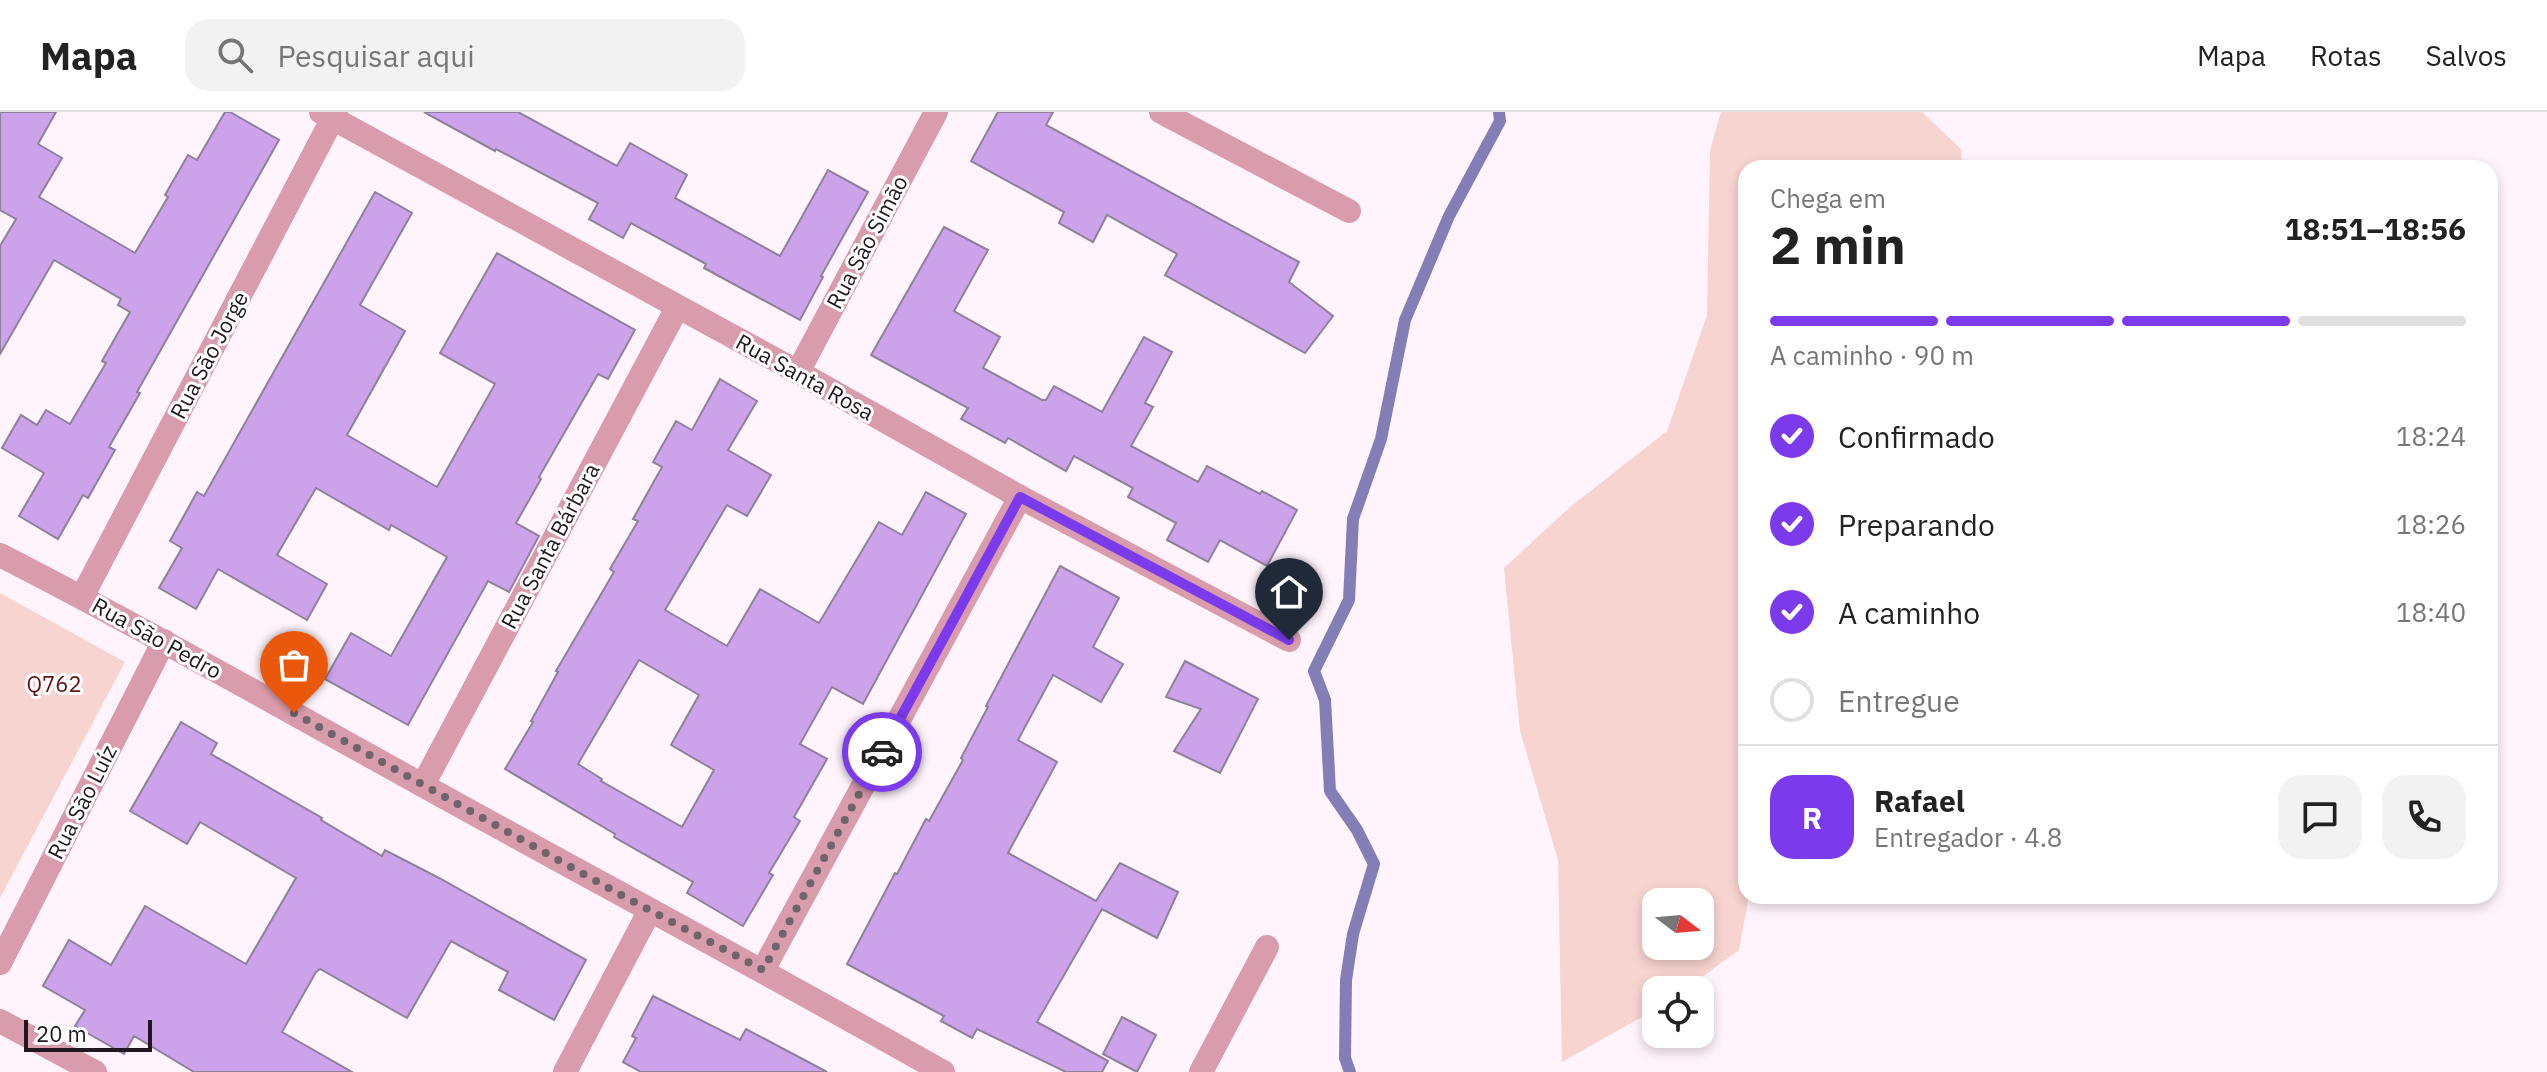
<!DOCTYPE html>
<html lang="pt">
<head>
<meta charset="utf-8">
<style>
  :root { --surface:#fff; --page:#f2f2f2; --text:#222; --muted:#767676; --line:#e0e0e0; --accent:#7c3aed }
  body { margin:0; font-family:"IBM Plex Sans",sans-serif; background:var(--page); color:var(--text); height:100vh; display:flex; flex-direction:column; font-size:30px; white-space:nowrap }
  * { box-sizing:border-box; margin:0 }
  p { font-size:26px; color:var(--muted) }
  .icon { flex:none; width:44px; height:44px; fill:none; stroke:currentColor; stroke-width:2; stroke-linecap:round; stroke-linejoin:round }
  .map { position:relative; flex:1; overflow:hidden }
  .details { position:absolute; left:1738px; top:48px; width:760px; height:744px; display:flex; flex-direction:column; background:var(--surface); border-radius:24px; box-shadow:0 4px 12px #0003 }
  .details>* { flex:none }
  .needle { width:52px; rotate:106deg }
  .buttons { position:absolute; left:1642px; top:776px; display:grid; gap:16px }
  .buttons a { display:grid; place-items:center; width:72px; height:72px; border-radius:16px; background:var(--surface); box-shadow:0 4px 12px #0003; font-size:40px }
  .scale { position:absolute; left:24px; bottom:20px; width:128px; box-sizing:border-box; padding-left:8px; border:4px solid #22171f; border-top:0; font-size:22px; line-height:28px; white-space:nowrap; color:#22171f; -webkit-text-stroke:6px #fff; paint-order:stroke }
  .pin { position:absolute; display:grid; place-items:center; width:68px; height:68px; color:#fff; margin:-82px -34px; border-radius:50% 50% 50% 0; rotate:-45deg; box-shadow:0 0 8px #0007 }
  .pin .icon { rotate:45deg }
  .courier { position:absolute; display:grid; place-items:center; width:80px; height:80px; margin:-40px; border:6px solid #7c3aed; border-radius:50%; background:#fff; color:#222; box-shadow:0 2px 10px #0007 }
  .overview em { font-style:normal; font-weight:700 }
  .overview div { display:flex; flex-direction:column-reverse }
  .overview { display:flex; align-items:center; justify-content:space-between; height:136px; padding:0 32px }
  h1 { font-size:52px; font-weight:700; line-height:60px }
  .bar { display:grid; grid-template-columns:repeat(4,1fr); gap:12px 8px; align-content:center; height:96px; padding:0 32px }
  .bar i { height:10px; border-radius:6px; background:var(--line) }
  .bar .current { background:var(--accent) }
  .bar p { grid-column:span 4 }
  .line { display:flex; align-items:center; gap:20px; padding:0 32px; border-top:2px solid var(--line) }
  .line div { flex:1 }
  .round { display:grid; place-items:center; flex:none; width:84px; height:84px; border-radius:24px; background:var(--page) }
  ol { padding:0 32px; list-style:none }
  li { display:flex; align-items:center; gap:24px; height:88px }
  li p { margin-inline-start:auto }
  li .icon { padding:8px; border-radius:50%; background:var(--accent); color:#fff; stroke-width:4 }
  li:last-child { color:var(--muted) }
  li i { width:44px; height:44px; border:4px solid var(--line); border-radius:50% }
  header { display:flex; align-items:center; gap:48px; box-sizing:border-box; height:112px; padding:0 40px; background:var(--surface); border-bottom:2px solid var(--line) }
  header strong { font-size:38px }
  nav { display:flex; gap:44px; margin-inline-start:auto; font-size:28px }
  .search { width:560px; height:72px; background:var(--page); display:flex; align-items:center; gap:20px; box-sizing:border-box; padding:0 28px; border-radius:24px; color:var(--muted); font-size:30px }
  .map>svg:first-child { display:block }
  .green { fill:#f7d4d0; fill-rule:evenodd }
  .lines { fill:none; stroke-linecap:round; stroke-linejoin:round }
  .stream { stroke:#837eb6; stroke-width:12 }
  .building { fill:#cca3ea; stroke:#8f809b; stroke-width:2; fill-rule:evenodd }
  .minor { stroke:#d99cad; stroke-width:24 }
  .done { stroke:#6f646c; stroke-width:8; stroke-dasharray:0 14.4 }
  .route { stroke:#7c3aed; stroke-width:10 }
  .labels { text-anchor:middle; stroke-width:6; stroke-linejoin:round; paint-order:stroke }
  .street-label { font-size:22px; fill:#22171f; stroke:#fff }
  .park-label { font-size:22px; fill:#601212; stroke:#fff }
</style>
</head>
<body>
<header>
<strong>Mapa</strong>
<div class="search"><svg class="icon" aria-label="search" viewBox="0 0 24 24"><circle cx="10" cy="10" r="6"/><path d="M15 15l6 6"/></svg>Pesquisar aqui</div>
<nav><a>Mapa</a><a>Rotas</a><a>Salvos</a></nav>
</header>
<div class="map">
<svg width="2547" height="960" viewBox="0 0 2547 960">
  <rect width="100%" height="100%" fill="#fff3fc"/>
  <g class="green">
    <path d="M1721 0H1922L1961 37 1962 56H1746V784H1749L1739 838 1684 878H1656V897L1562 950 1558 748 1520 619 1504 456 1570 395 1667 319 1707 203 1710 38ZM1656 790H1700V834H1656Z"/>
    <polygon points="0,481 125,550 0,786"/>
  </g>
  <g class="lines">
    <polyline class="stream" points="1350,960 1345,946 1346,868 1353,822 1374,752 1357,718 1330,679 1325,588 1314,559 1349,488 1353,407 1381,327 1405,208 1449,104 1500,9 1499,0"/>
  </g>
  <g class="building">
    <polygon points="0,0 56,0 38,32 62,46 39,85 135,141 168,85 165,83 188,43 197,48 225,0 230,0 279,28 137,280 140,281 109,335 115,338 88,386 83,383 58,427 19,404 44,361 2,336 21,303 37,313 46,298 70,312 106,251 102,249 130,200 118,193 121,187 54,148 0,242 0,134 16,107 0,98"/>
    <polygon points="424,0 518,0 617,54 630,31 687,63 675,86 780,144 828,58 868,80 821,164 823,165 800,208 704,156 706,152 631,111 623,126 589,107 598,91 496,37 495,39"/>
    <polygon points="998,0 1053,0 1046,13 1299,150 1289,170 1333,204 1305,241 1165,163 1177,142 1107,103 1093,130 1059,111 1064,100 971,49"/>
    <polygon points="375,80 412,101 360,193 405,219 347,323 437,375 495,272 440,241 497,141 635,218 608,267 598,262 539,365 541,367 516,411 539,424 509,480 488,469 408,613 325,567 351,521 391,544 447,445 391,413 389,418 316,376 277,443 327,472 307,508 218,457 196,497 159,476 182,436 170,429 197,380 204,384"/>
    <polygon points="944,115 988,138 954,199 1000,225 983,256 1042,288 1046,288 1054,274 1102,300 1144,225 1172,240 1145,291 1153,295 1131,334 1198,370 1207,354 1260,382 1262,379 1297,398 1267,454 1220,428 1208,450 1167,428 1176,411 1128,385 1133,376 1074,344 1066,359 1008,326 1005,331 961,307 968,296 871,243"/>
    <path d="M720 267 757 289 728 338 771 363 747 404 727 393 665 498 727 534 760 477 819 511 879 410 902 423 926 380 966 402 863 592 832 575 800 632 827 647 794 705 800 709 769 761 773 763 743 814 687 781 693 770 614 725 615 722 505 657 533 610 531 609 558 560 556 559 614 460 610 457 638 409 633 407 662 355 653 350 676 309 692 318ZM639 548 699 583 671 633 714 658 682 715 601 669 602 667 578 652Z"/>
    <polygon points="1060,454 1119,486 1093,535 1123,552 1101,590 1053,563 1018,628 1057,650 1008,741 1096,789 1120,751 1178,780 1157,826 1102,797 1037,910 1108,949 1102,960 1066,960 977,917 972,926 941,909 944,904 847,852 895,761 897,762 926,707 929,709 963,648 961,646 988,595 986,594"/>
    <polygon points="1185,549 1258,587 1220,661 1174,639 1201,597 1166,585"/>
    <polygon points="181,610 217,631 211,642 322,706 321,708 382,744 385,738 439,766 586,848 554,908 499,878 508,860 451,829 407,906 320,857 316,860 282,920 352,960 194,960 134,924 124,942 75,914 85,898 43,874 69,828 111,853 145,794 246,852 296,766 200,710 187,732 130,699"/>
    <polygon points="653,884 740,928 746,917 827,960 641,960 623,950 636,926 632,924"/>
    <polygon points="1122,905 1156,923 1137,960 1103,942"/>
  </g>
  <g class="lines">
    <g class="minor">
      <polyline points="321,0 798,260 1020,385 1289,528"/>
      <polyline points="1161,0 1349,99"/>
      <polyline points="798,260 936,0"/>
      <path d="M0 443C156 523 308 610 462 695 622 783 784 870 943 960"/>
      <polyline points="82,485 336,0"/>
      <polyline points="423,673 677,196"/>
      <polyline points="0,851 164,529"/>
      <polyline points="763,858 1020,385"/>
      <polyline points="0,909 95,960"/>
      <polyline points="565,960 650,798"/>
      <polyline points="1201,960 1267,835"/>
    </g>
  </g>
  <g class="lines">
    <polyline class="done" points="294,601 625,785 763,858 882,640"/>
    <polyline class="route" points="882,640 1020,385 1289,528"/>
  </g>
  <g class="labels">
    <g class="street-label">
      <text transform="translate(867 130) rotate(-62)" y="8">Rua São Simão</text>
      <text transform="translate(209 243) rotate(-62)" y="8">Rua São Jorge</text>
      <text transform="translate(805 265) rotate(29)" y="8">Rua Santa Rosa</text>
      <text transform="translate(550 434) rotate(-62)" y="8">Rua Santa Bárbara</text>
      <text transform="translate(157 526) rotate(29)" y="8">Rua São Pedro</text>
      <text transform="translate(82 690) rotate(-63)" y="8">Rua São Luíz</text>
    </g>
    <g class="park-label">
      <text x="54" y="580">Q762</text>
    </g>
  </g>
</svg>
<div class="buttons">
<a><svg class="needle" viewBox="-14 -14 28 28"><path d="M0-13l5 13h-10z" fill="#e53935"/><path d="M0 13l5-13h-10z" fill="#767676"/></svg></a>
<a><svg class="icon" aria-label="locate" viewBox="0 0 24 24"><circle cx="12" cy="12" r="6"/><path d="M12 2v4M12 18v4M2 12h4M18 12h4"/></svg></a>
</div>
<div class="scale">20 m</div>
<div class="pin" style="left:294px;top:601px;background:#ea580c"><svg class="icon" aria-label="bag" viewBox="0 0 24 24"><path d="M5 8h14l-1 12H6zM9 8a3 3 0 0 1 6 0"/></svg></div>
<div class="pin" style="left:1289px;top:528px;background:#1f2937"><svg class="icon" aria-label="home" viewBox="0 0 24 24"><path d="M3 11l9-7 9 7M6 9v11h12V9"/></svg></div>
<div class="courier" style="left:882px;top:640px"><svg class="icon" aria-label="car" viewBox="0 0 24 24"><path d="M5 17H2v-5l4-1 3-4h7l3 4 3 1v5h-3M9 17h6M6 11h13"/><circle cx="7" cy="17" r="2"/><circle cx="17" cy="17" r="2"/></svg></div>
<section class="details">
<div class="overview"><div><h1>2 min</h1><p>Chega em</p></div><em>18:51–18:56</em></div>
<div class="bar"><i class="current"></i><i class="current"></i><i class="current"></i><i></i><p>A caminho · 90 m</p></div>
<ol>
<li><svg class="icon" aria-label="check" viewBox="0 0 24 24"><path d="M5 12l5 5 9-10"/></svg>Confirmado<p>18:24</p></li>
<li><svg class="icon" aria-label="check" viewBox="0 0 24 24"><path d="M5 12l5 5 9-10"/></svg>Preparando<p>18:26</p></li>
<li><svg class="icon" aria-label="check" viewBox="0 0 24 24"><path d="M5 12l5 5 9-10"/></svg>A caminho<p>18:40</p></li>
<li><i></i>Entregue</li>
</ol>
<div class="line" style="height:144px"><b class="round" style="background:var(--accent);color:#fff">R</b><div><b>Rafael</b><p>Entregador · 4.8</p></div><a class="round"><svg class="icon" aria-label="chat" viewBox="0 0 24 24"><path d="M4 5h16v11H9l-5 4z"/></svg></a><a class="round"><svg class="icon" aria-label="phone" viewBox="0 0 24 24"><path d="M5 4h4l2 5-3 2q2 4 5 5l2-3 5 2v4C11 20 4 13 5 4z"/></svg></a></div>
</section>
</div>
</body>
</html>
